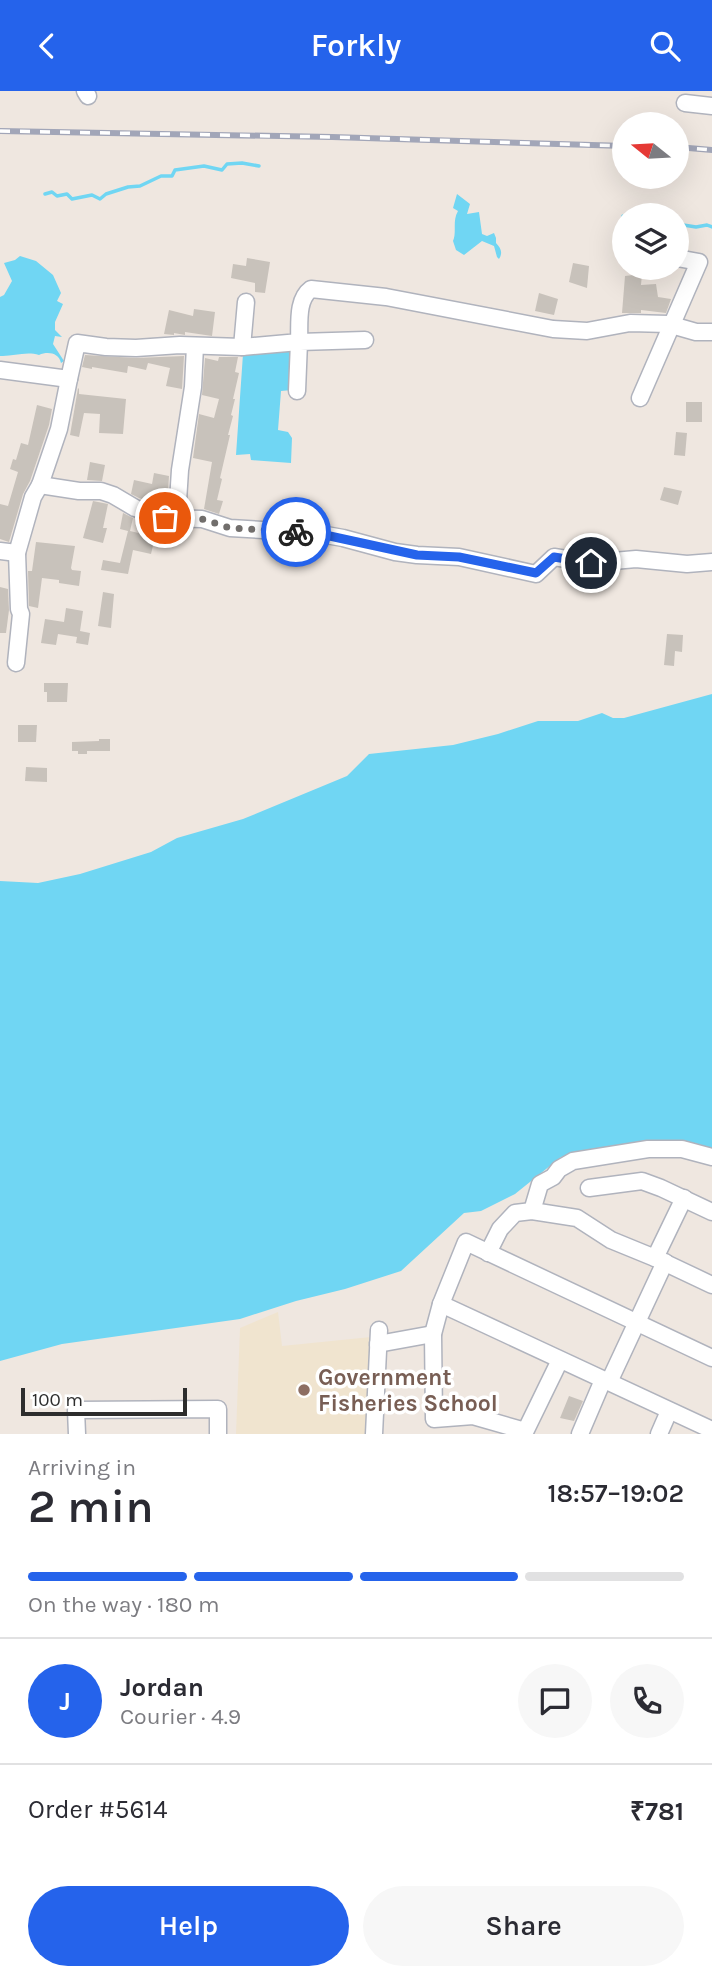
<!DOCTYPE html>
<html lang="en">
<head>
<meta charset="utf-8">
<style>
  :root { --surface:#fff; --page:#f7f7f7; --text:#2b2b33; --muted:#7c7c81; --line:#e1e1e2; --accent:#2563eb }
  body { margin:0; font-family:Karla,sans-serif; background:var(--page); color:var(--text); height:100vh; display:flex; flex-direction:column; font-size:26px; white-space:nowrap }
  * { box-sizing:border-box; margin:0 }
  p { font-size:23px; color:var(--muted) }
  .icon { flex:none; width:38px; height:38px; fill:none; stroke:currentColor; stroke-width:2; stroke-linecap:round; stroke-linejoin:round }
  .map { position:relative; height:1343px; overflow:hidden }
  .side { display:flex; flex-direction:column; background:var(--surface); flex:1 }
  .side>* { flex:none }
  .needle { width:46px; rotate:288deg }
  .controls { position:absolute; left:612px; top:21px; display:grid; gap:14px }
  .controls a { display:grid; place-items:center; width:77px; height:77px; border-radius:50%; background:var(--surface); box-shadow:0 7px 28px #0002; font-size:35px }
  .scale { position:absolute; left:21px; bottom:18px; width:166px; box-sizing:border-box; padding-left:7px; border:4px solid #2d2d2d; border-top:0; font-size:19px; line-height:24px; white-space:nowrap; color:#2d2d2d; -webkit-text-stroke:5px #fff; paint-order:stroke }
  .pin { position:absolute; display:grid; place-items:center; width:60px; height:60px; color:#fff; margin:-30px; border:4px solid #fff; border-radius:50%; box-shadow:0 2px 7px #0007 }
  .courier { position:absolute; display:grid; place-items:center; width:70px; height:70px; margin:-35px; border:5px solid #2563eb; border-radius:50%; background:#fff; color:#222; box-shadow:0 2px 9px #0007 }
  .headline em { font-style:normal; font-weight:600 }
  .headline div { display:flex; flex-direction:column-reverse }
  .headline { display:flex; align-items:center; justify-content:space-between; height:119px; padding:0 28px }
  h1 { font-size:46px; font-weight:600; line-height:52px }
  .bar { display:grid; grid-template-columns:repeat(4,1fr); gap:10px 7px; align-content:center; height:84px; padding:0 28px }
  .bar i { height:9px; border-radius:5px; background:var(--line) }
  .bar .selected { background:var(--accent) }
  .bar p { grid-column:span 4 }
  .line { display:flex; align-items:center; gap:18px; padding:0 28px; border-top:2px solid var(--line) }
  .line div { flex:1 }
  .round { display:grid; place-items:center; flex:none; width:74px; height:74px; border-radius:37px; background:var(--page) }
  .primary-button { display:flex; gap:14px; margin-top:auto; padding:14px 28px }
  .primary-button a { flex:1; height:80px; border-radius:42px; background:var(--accent); color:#fff; font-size:28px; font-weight:600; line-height:80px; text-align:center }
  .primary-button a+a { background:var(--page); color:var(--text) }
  header { display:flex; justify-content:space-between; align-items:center; height:91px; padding:0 28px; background:var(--accent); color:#fff; font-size:32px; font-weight:600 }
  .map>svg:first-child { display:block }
  .education { fill:#f0e4cf }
  .water { fill:#70d6f3 }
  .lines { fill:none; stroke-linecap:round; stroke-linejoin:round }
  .stream { stroke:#70d6f3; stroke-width:3.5 }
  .building { fill:#c8c2bb }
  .minor-casing { stroke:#b0b3bd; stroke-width:19 }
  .minor { stroke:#fff; stroke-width:16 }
  .rail-casing { stroke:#a2a6b8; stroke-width:6 }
  .rail { stroke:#fff; stroke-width:3.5; stroke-dasharray:10; stroke-linecap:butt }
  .done { stroke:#716e6c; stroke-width:7; stroke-dasharray:0 12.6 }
  .route { stroke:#2563eb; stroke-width:9 }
  .education-dot { fill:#8d6e63; stroke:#fff; stroke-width:2.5 }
  .labels { text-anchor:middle; stroke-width:7; stroke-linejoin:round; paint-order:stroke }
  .education-label { font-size:23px; font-weight:bold; fill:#785e54; stroke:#fff; text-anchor:start }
</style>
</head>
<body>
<header><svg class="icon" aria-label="back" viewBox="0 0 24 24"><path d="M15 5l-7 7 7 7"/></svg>Forkly<svg class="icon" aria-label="search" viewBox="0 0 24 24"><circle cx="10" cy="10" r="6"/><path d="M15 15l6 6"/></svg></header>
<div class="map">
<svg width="712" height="1343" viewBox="0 0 712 1343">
  <rect width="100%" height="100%" fill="#efe7e0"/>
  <polygon class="education" points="278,1221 282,1255 371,1246 370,1343 236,1343 240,1237"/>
  <g class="water">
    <path d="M457 103 470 113 467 123 479 121 482 143 487 145 494 142 496 147V152C501 157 503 162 499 168L497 166 494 155 482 150 464 164 456 159 453 150C457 141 452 130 458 120L453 117Z"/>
    <path d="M20 165 36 170 53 184 61 202 57 210 63 213 55 231V239L62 246 55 245 53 253 64 270 61 272C59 262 48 260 39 264 25 260 12 266 0 265V206L4 204 12 190 4 172 15 169Z"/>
    <polygon points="293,260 292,299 281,300 278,339 288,341 292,347 291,372 251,369 250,363 236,364 243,263"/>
    <polygon points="712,603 712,1060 675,1050 561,1066 515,1103 481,1120 464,1122 401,1180 345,1198 296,1210 240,1228 62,1253 0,1270 0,790 38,792 80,783 151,761 177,747 243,728 347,685 369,663 453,654 498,643 538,630 578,630 602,622 613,627 624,627"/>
  </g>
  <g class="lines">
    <g class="stream">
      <polyline points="45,103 52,101 57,105 67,103 72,108 92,104 100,108 106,103 128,96 140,95 161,85 172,85 175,79 204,75 222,79 227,73 242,72 259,75"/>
      <polyline points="623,125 625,126"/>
      <polyline points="677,133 696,136 707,134 712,136"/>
    </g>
  </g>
  <g class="building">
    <polygon points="247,167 270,171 265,202 255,201 255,192 231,187 233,173 246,175"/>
    <polygon points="573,172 589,175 587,197 569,191"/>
    <polygon points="642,183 641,194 656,193 658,206 671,208 666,222 641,219 641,222 622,222 625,185"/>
    <polygon points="539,202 558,208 554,224 535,220"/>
    <polygon points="194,218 215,221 212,245 185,241 185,244 174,242 174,244 164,243 169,219 193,225"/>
    <polygon points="85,264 136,267 184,265 182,298 166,295 170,277 148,272 146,279 128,275 127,282 92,276 92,278 82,276"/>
    <polygon points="219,266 238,266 235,281 239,282 233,308 235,308 231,324 233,325 228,344 230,344 220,387 222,388 217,409 223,410 219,423 204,418 212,371 193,367 199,323 214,327 219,308 202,304 205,267 218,270"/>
    <polygon points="78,297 79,298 79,303 126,308 123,343 99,342 100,323 84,322 79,346 70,344"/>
    <rect x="686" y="311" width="16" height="20"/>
    <polygon points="37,314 52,318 49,334 30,390 23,403 9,451 0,448 0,413 8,415 18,381 10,378 13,368 16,369 21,352 28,354"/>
    <polygon points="676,341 687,342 685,365 674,364"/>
    <polygon points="90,371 105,374 102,390 87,389"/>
    <polygon points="154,382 169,385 167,417 139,407 131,403 134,389 152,393"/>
    <polygon points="664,396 682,400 678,414 660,409"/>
    <polygon points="93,410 108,413 103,437 107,437 103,452 83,447"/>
    <polygon points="123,422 133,427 130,440 155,446 151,463 133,459 128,483 101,479 103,469 120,472 128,440 120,438"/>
    <polygon points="36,451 75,455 71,477 72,479 81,480 79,495 59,492 59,489 42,487 38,517 29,515 28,480 32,480"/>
    <polygon points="0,496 8,498 9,519 6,542 0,542"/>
    <polygon points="103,501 114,503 111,537 98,535"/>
    <polygon points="66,517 83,520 80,540 90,542 88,554 76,552 77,546 58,543 56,554 41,552 45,528 64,531"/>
    <polygon points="667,543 683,544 682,561 675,560 674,575 664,574"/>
    <polygon points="44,592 68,592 67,611 47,611 47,601 44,601"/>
    <polygon points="18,634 37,634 36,651 18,651"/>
    <polygon points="99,648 110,648 110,660 87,660 87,663 78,663 78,660 72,660 72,651 99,650"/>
    <polygon points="26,676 47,677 47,691 25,690"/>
    <polygon points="569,1305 583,1310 574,1330 560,1327"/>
  </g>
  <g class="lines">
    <g class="minor-casing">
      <g id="minor">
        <polyline points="85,0 88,5"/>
        <polyline points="685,12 712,15"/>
        <polyline points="242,256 246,211"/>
        <path d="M0 279 69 288 77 252 106 256 136 257 180 254 242 256 299 251C300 234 296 209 311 198L386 206 553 238 587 240 630 232 668 233 696 241H712"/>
        <polyline points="297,300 299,251 365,249"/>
        <polyline points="640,307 699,171 677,167"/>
        <polyline points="40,394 79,400 101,400 113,404 135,417 165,427 202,428 230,437 315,442 343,447 395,461 417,464 459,466 536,483 554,466 591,472 636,468 687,473 712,471"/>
        <polyline points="177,426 180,379 193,296 195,255"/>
        <polyline points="0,460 17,462 33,406 40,394 59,338 69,288"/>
        <polyline points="16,572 21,523 19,518 17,462"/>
        <polyline points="589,1097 642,1090 661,1097 712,1121"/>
        <polyline points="532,1120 540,1093 553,1086 559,1078 573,1070 648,1058 682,1058 712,1066"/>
        <polyline points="488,1162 500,1138 515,1122 532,1120 577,1127 611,1149 655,1167 712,1194"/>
        <polyline points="655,1167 684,1107"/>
        <polyline points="441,1213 712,1339"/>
        <polyline points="378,1253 433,1243"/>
        <polyline points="609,1291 665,1171"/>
        <polyline points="525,1340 473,1325 434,1328 433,1243 441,1213 466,1151 712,1267"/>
        <polyline points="77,1343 76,1319 218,1318 218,1343"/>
        <polyline points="374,1343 379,1239"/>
        <polyline points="524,1343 560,1269"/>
        <polyline points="580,1343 603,1289"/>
        <polyline points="659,1343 669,1320"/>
      </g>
    </g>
    <use href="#minor" class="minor"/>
    <g class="rail-casing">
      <g id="rail">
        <polyline points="0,40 332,46 625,55"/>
        <polyline points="677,56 712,59"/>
      </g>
    </g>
    <use href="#rail" class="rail"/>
  </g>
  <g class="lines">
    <polyline class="done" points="165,427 202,428 230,437 296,441"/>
    <polyline class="route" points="296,441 316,442 417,464 459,466 536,482 554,466 591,472"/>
  </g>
  <circle class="education-dot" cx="304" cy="1299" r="7"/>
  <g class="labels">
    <g class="education-label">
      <text x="318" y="1294">Government<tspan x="318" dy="26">Fisheries School</tspan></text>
    </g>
  </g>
</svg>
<div class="controls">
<a><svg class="needle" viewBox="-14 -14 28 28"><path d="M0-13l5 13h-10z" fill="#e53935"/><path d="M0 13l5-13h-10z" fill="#7c7c81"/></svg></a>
<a><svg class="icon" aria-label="layers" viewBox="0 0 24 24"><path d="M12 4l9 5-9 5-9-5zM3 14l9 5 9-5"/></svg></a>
</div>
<div class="scale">100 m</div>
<div class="pin" style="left:165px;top:427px;background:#ea580c"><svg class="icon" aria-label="bag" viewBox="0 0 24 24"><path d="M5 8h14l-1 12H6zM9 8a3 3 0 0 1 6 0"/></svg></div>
<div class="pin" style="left:591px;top:472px;background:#1f2937"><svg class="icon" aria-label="home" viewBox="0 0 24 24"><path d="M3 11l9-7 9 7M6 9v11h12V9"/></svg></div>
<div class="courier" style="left:296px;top:441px"><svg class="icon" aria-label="bike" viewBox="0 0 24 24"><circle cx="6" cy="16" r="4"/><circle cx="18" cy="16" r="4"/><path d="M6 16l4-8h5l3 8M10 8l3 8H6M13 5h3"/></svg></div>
</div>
<section class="side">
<div class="headline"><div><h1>2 min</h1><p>Arriving in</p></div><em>18:57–19:02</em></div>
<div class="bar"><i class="selected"></i><i class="selected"></i><i class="selected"></i><i></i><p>On the way · 180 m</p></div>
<div class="line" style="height:126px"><b class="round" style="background:var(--accent);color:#fff">J</b><div><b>Jordan</b><p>Courier · 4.9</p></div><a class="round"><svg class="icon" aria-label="chat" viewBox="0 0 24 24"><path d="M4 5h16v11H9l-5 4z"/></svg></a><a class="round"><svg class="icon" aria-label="phone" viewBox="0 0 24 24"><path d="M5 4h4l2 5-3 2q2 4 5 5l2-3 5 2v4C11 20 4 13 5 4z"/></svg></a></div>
<div class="line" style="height:91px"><div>Order #5614</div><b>₹781</b></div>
<div class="primary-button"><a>Help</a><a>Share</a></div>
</section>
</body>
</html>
